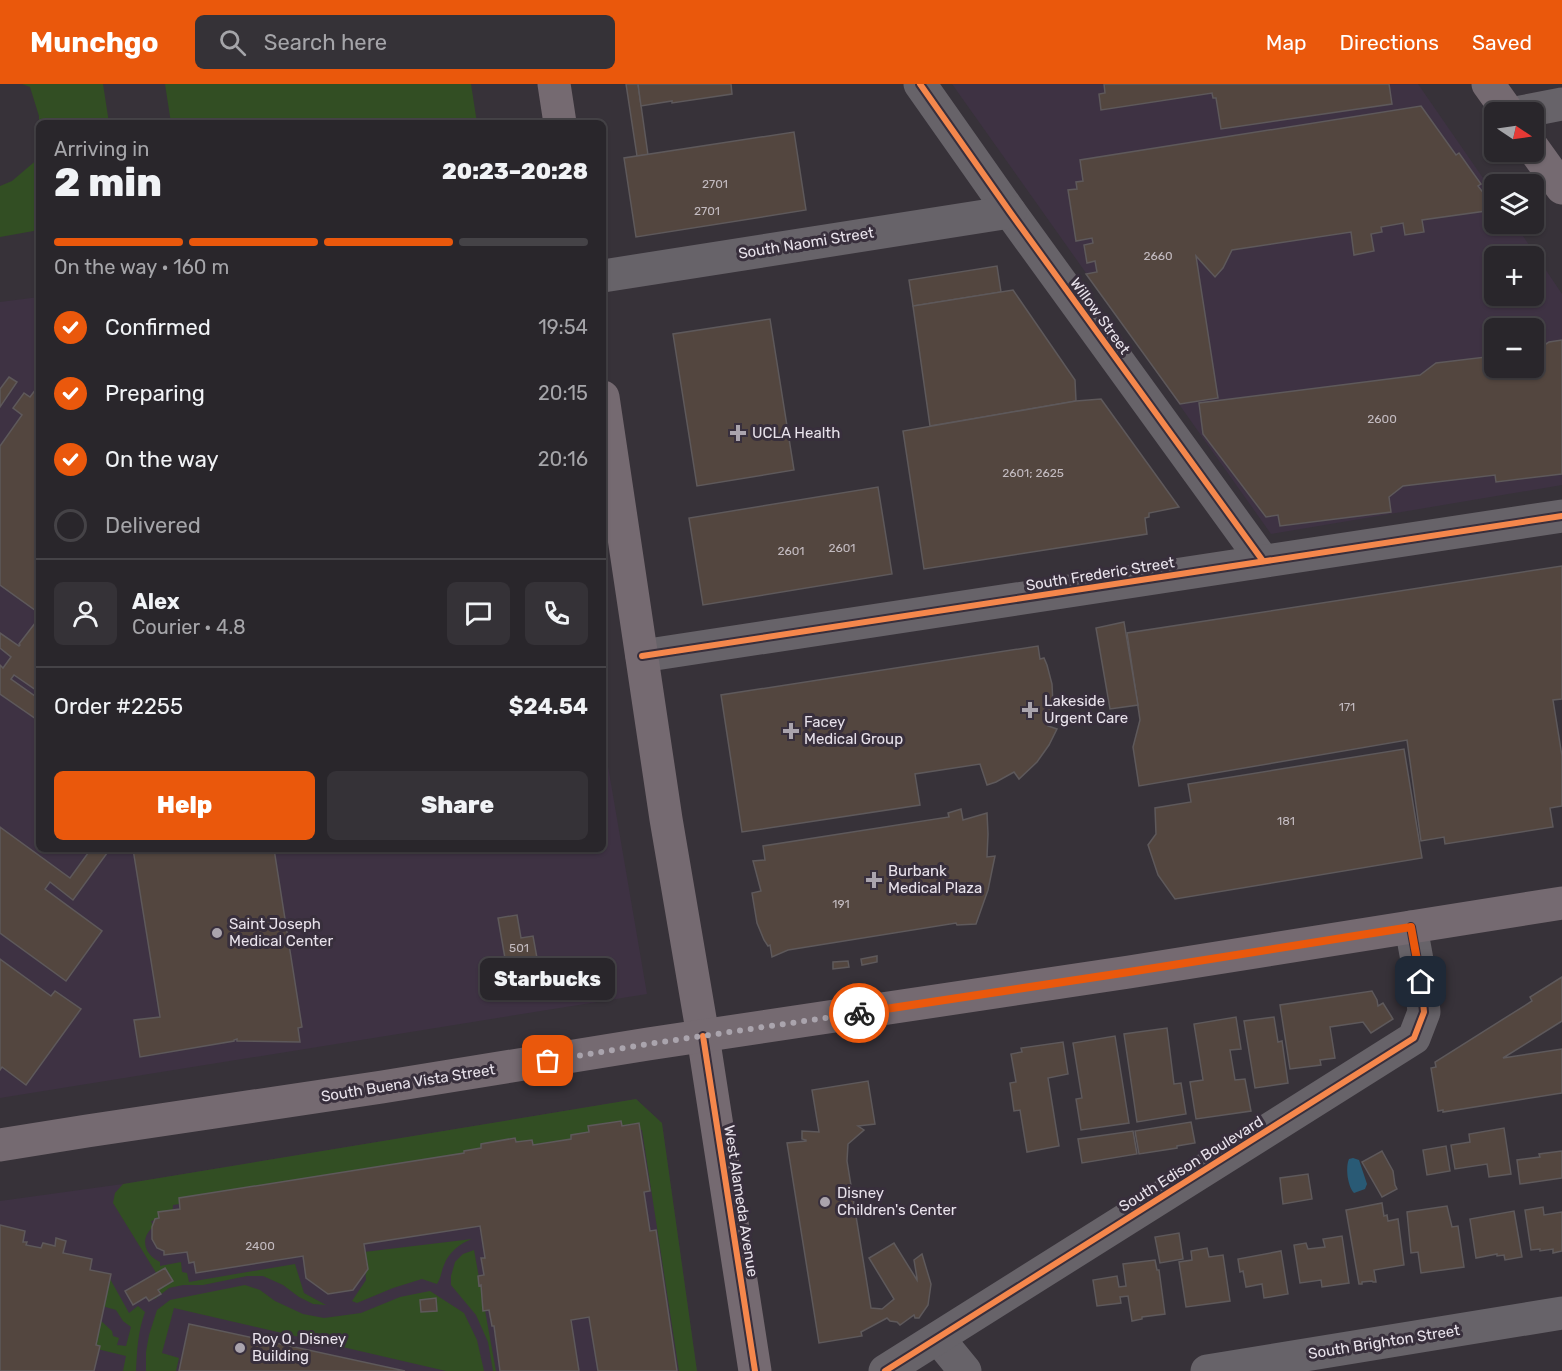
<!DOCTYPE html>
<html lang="en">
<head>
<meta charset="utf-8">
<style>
  :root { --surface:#29262b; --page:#353237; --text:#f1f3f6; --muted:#a5a5a9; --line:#454347; --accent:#ea580c }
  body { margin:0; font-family:Rubik,sans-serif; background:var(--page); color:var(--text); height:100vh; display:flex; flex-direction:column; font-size:22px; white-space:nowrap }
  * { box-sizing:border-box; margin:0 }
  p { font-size:20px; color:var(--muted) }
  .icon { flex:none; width:33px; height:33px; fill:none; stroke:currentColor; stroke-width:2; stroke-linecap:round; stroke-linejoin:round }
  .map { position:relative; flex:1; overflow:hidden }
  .sheet { position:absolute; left:36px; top:36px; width:570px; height:732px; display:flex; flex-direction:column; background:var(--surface); border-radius:9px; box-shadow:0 2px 4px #0004,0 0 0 2px var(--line) }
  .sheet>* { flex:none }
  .needle { width:39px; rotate:103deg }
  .buttons { position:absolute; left:1484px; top:18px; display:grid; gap:12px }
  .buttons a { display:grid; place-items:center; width:60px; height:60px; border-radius:9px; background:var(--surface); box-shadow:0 2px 4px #0004,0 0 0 2px var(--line); font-size:30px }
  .pin { position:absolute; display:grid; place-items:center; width:51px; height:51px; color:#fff; margin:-26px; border-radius:12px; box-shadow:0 3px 9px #0006 }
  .courier { position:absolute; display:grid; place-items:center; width:60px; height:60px; margin:-30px; border:4px solid #ea580c; border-radius:50%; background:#fff; color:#222; box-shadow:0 2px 8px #0007 }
  .bubble { position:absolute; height:42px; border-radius:9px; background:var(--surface); box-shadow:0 2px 4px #0004,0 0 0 2px var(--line); font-size:20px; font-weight:800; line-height:42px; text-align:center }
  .overview em { font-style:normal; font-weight:800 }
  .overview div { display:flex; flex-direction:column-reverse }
  .overview { display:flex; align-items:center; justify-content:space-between; height:102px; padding:0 18px }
  h1 { font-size:39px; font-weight:800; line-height:45px }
  .bar { display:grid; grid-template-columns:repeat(4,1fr); gap:9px 6px; align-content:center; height:72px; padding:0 18px }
  .bar i { height:8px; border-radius:4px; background:var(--line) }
  .bar .active { background:var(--accent) }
  .bar p { grid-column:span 4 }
  .line { display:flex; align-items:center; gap:15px; padding:0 18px; border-top:2px solid var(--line) }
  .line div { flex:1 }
  .round { display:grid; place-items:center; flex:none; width:63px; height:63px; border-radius:9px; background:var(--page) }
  ol { padding:0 18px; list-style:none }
  li { display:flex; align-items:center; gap:18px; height:66px }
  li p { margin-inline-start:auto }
  li .icon { padding:6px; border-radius:50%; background:var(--accent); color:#fff; stroke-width:4 }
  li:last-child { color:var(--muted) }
  li i { width:33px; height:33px; border:3px solid var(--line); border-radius:50% }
  .action { display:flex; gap:12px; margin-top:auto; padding:12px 18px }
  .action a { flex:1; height:69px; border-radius:9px; background:var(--accent); color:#fff; font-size:24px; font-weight:800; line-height:69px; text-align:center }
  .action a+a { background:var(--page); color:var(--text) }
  header { display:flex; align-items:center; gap:36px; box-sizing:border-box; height:84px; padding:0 30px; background:var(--accent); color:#fff }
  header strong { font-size:28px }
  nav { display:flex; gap:33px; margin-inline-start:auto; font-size:21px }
  .search { width:420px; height:54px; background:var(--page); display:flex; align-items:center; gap:15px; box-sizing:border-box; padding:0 21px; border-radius:9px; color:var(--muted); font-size:22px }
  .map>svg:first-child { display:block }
  .built { fill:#3e3243; fill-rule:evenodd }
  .green { fill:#324e23 }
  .water { fill:#295a75 }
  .building { fill:#53463f; stroke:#5e595b; stroke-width:1.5 }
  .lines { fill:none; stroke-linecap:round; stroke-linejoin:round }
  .minor { stroke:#676369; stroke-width:33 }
  .major { stroke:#756a71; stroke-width:33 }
  .cycleway-casing { stroke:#382f3c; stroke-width:10 }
  .cycleway { stroke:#f5874c; stroke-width:6 }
  .done { stroke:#aaa4ad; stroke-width:6; stroke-dasharray:0 10.8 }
  .route { stroke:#ea580c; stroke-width:8 }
  .poi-dot { fill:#aaa4ad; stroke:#382f3c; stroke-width:2 }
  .labels { text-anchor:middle; stroke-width:6; stroke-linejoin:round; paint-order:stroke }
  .number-label { font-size:12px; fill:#c3bbc0 }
  .street-label { font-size:15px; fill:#e8e2eb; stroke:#382f3c }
  .poi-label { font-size:15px; fill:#e8e2eb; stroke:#382f3c; text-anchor:start }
</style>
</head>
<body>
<header>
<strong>Munchgo</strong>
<div class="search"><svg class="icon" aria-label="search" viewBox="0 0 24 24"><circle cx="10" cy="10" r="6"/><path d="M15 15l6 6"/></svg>Search here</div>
<nav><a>Map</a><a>Directions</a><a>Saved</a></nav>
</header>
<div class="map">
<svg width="1562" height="1287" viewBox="0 0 1562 1287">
  <rect width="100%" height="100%" fill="#373239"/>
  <g class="built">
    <path d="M952 0H1418L1494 110V140H1515L1562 210V401L1271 450ZM1494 172H1533V212H1494ZM1494 244H1533V284H1494Z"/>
    <polygon points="39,213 39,765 603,765 603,653 647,910 0,1014 0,218"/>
    <polygon points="636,1015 662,1039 697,1287 0,1287 0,1117 123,1100"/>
  </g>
  <g class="green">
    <polygon points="22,0 103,0 109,39 39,39 39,32 30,3"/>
    <polygon points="165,0 471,0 477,39 171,39"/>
    <polygon points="39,74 39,146 0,153 0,102 12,97"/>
    <path d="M636 1015 662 1039 697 1287H679L642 1046 173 1121 172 1133 151 1137 153 1143C139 1155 145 1171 160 1178V1182L181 1178 182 1188 187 1189 189 1198 295 1180 304 1209 326 1221 313 1220 299 1213 283 1201 263 1192H247L203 1201H183L169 1204 155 1215 151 1212 162 1203 158 1192 113 1119 115 1109 123 1100Z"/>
    <path d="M472 1155C459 1160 449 1168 444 1181 441 1188 441 1194 437 1200L422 1195 393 1204 357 1219 352 1217 366 1196 364 1168Z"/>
    <polygon points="474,1166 496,1287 493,1287 488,1258 476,1231 451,1201 451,1192 455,1178 463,1170"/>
    <path d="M109 1193 129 1229 138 1222 145 1228C138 1247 137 1266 136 1287H123L126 1272 93 1264 99 1235 112 1247 113 1252 119 1254 117 1261 126 1262 131 1243 123 1237 116 1226 102 1222Z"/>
    <polygon points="245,1201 260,1206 275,1217 303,1230 324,1234 361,1229 400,1213 430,1207 464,1229 477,1256 484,1287 446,1287 174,1224 162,1269 179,1274 176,1287 146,1287 146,1268 149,1251 157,1226 170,1216"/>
  </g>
  <path class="water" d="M1353 1074 1359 1076 1367 1100 1365 1105 1354 1109C1348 1103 1345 1084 1349 1075Z"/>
  <g class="building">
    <polygon points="626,0 638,0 648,71 637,72"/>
    <polygon points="638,0 731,0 732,10 672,19 672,17 641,22"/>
    <polygon points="1104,0 1389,0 1392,20 1221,45 1216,14 1213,14 1212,9 1101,26 1099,10 1105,9"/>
    <polygon points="1421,22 1456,71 1459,69 1481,100 1478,102 1494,123 1493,126 1422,136 1424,148 1405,151 1403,139 1381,143 1382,148 1371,150 1374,167 1354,171 1351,148 1232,166 1223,184 1215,193 1196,172 1218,314 1180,320 1086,190 1097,188 1095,177 1087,179 1084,161 1093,159 1092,154 1076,157 1068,106 1077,105 1076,98 1083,97 1080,76"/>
    <polygon points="794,48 806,126 636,153 624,74"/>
    <polygon points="997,182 1001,208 913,222 909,196"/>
    <polygon points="1013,206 1075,296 1076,317 930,342 913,222"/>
    <polygon points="770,235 794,386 697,402 673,250"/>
    <polygon points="1562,256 1562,390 1496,398 1495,391 1403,402 1389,413 1391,428 1280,442 1278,431 1266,433 1203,350 1199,319 1420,291 1436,279 1494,272 1494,284 1533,284 1533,264 1541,263 1549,258"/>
    <polygon points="9,293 17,298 0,323 0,305"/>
    <polygon points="39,301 39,529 0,501 0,362 22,331 13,324 24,309 30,313"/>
    <polygon points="1101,315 1179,423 1149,429 1149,433 1145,434 1147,450 924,485 903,347 1076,317"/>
    <polygon points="878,403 892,490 703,521 689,434"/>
    <polygon points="1562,482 1562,615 1553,616 1562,672 1562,722 1550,724 1553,743 1445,760 1444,753 1421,757 1407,656 1139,702 1133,663 1140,636 1127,549"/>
    <polygon points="39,534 39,604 36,606 14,591 11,595 39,615 39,637 0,610 0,581 3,584 11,573 0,564 0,549 19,562 20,561 19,560"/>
    <polygon points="1124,538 1138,621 1110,625 1096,544"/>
    <polygon points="1038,562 1040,575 1044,574 1047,581 1052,600 1053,621 1048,642 1057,645 1049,661 1037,678 1019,695 1014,688 996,698 987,701 980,680 915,690 920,721 742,748 721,611"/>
    <polygon points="1404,665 1422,774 1175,815 1158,791 1148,761 1156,750 1155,724 1191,718 1188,700"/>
    <polygon points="961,725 963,736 987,729 988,750 987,773 995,772 988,806 976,840 957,841 956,839 788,866 772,873 770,861 768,862 764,856 757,839 752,809 761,807 753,777 765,776 763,762 949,733 948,729"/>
    <polygon points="0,743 70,794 91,765 110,765 73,816 50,798 45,805 102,847 66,897 0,849"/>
    <polygon points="133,765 274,765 302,943 298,944 300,958 237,957 237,955 234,956 234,957 140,973 134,936 160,933"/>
    <polygon points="517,831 521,854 533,852 537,874 506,880 498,834"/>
    <polygon points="877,872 877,878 862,881 861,875"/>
    <polygon points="0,875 51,912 55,907 81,925 26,1001 2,983 0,986"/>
    <polygon points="848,877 849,883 833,885 833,878"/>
    <polygon points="1562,893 1562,937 1503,974 1562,965 1562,1009 1443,1028 1443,1026 1438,1027 1431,984 1436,983 1435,978 1532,917 1530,913"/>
    <polygon points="1372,907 1377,916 1378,922 1383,919 1393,935 1371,949 1363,938 1330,943 1335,974 1320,976 1321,981 1290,985 1280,921"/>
    <polygon points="1236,933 1241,965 1230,966 1235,996 1245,995 1251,1027 1196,1035 1190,998 1203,996 1194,940"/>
    <polygon points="1274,933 1278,958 1282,957 1288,999 1255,1004 1244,937"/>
    <polygon points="1167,944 1174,1000 1181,999 1186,1030 1137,1038 1124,950"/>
    <polygon points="1115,952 1129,1039 1081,1046 1076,1015 1082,1014 1073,959"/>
    <polygon points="1063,958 1068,990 1048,994 1059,1062 1027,1068 1020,1026 1014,1027 1010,999 1016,998 1011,970 1022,968 1021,964"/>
    <polygon points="868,997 875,1040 858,1042 864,1046 848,1060 847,1077 871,1224 882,1225 894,1215 869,1174 894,1159 917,1196 917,1194 914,1176 922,1170 931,1200 928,1221 919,1234 915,1234 914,1231 900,1241 897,1238 890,1237 887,1234 861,1248 862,1252 819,1259 787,1059 806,1057 806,1056 802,1055 802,1047 819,1048 812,1006"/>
    <polygon points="621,1037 622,1042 639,1039 650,1107 644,1108 650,1147 656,1146 677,1287 598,1287 589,1233 571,1236 579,1287 500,1287 494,1242 492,1242 489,1226 483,1227 481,1201 479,1202 478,1192 484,1191 481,1174 485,1174 480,1142 364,1160 368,1185 353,1206 328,1210 306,1194 303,1172 196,1189 194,1178 189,1179 187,1168 164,1171 164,1167 157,1164 152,1155 152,1143 155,1135 159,1134 158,1128 180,1125 179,1114 464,1069 464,1067 481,1064 481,1060 515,1054 516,1058 532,1056 533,1061 571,1055 571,1051 589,1048 588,1042"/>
    <polygon points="1191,1038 1195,1059 1177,1062 1177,1064 1139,1070 1135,1047"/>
    <polygon points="1504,1044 1511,1090 1489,1093 1487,1080 1455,1085 1451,1061 1470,1058 1469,1050"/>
    <polygon points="1133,1047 1137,1070 1082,1079 1078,1055"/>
    <polygon points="1446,1062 1450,1087 1427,1091 1423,1066"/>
    <polygon points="1382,1067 1393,1087 1395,1101 1397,1105 1382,1113 1362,1078"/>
    <polygon points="1562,1067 1562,1094 1520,1100 1517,1076 1540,1073 1539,1070"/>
    <polygon points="1308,1090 1312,1115 1283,1120 1280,1094"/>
    <polygon points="1382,1119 1384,1132 1387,1131 1388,1137 1398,1135 1404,1181 1374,1186 1376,1198 1373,1198 1372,1197 1362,1198 1362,1200 1359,1200 1346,1126"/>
    <polygon points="1447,1122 1452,1143 1458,1142 1464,1183 1421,1189 1418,1168 1411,1169 1407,1128"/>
    <polygon points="1543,1123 1544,1131 1562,1128 1562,1167 1553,1169 1553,1165 1540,1167 1540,1165 1531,1166 1525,1126"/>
    <polygon points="1514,1127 1522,1173 1505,1176 1504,1171 1497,1172 1497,1170 1476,1174 1470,1135"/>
    <polygon points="0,1141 25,1147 23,1158 27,1158 26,1161 41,1164 43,1159 55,1162 56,1154 66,1157 63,1169 92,1175 90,1186 111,1190 96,1261 100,1262 94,1287 0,1287"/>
    <polygon points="1179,1149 1183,1175 1160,1179 1155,1153"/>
    <polygon points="1342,1152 1349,1199 1322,1203 1321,1196 1300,1199 1294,1161 1306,1159 1308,1165 1325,1163 1323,1155"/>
    <polygon points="1207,1164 1209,1173 1223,1171 1230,1217 1186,1223 1179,1178 1192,1176 1191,1167"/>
    <polygon points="1281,1167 1288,1210 1264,1214 1262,1200 1246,1203 1243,1187 1240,1188 1238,1175"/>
    <polygon points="1155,1176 1157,1186 1159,1186 1165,1230 1142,1233 1142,1235 1132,1237 1128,1212 1120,1213 1121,1219 1097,1222 1093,1196 1117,1192 1119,1203 1126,1202 1123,1180"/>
    <polygon points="165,1184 173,1197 158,1206 161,1210 149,1217 146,1213 133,1221 125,1207"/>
    <polygon points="436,1214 437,1227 421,1228 420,1216"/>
    <polygon points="189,1240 405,1287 179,1287"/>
  </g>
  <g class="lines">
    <g class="minor">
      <polyline points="920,0 1010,128 1263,477"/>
      <polyline points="1521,28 1562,20"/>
      <polyline points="603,192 1010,128"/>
      <polyline points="642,572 1562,432"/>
      <polyline points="938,1254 965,1287"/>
      <polyline points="885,1287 1414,954 1424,928 1421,898 1411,843"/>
      <polyline points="1207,1287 1562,1229"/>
    </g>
    <g class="major">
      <polyline points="554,0 560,39"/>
      <polyline points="1488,0 1508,28"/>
      <polyline points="1533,64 1562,104"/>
      <polyline points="603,313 666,735 703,952 755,1287"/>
      <polyline points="0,1061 87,1047 382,1003 648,960 1129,888 1562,819"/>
    </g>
    <g class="cycleway-casing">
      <g id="cycleway">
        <polyline points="920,0 1010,128 1263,477"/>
        <polyline points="642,572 1562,432"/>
        <polyline points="703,952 755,1287"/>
        <polyline points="885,1287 1414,954 1424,928 1421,898 1411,843"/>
      </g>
    </g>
    <use href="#cycleway" class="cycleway"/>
  </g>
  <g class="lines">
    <polyline class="done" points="548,977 648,960 859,929"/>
    <polyline class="route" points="859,929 1129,888 1411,843 1421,898"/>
  </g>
  <g class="poi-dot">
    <path d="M735 340h6v6h6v6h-6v6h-6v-6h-6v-6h6z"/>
    <path d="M1027 617h6v6h6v6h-6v6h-6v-6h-6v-6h6z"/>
    <path d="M788 638h6v6h6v6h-6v6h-6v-6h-6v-6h6z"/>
    <path d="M871 787h6v6h6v6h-6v6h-6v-6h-6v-6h6z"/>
    <circle cx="217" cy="849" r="6"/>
    <circle cx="825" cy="1118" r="6"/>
    <circle cx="240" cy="1264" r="6"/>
  </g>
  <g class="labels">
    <g class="number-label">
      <text x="715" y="104">2701</text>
      <text x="707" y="131">2701</text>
      <text x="1158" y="176">2660</text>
      <text x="1382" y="339">2600</text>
      <text x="1033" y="393">2601; 2625</text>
      <text x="842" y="468">2601</text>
      <text x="791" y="471">2601</text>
      <text x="1347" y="627">171</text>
      <text x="1286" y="741">181</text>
      <text x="841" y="824">191</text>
      <text x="519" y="868">501</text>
      <text x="260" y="1166">2400</text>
    </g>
    <g class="street-label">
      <text transform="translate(806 159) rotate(-9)" y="5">South Naomi Street</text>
      <text transform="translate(1100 232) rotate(54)" y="5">Willow Street</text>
      <text transform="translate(1100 490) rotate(-9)" y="5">South Frederic Street</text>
      <text transform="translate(408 999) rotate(-9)" y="5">South Buena Vista Street</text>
      <text transform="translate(1191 1080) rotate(-32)" y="5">South Edison Boulevard</text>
      <text transform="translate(741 1117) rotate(81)" y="5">West Alameda Avenue</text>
      <text transform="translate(1384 1258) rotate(-9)" y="5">South Brighton Street</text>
    </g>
    <g class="poi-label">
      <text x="752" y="354">UCLA Health</text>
      <text x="1044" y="622">Lakeside<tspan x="1044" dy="17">Urgent Care</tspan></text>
      <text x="804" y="643">Facey<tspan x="804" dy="17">Medical Group</tspan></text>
      <text x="888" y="792">Burbank<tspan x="888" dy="17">Medical Plaza</tspan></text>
      <text x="229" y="845">Saint Joseph<tspan x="229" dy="17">Medical Center</tspan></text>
      <text x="837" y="1114">Disney<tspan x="837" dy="17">Children's Center</tspan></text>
      <text x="252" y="1260">Roy O. Disney<tspan x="252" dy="17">Building</tspan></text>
    </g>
  </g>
</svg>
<div class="buttons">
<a><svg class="needle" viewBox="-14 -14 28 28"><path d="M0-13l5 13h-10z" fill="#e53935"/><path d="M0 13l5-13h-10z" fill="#a5a5a9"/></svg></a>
<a><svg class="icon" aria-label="layers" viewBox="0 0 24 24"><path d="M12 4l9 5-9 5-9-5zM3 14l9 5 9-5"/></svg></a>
<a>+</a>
<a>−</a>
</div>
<div class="pin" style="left:548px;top:977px;background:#ea580c"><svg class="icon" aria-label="bag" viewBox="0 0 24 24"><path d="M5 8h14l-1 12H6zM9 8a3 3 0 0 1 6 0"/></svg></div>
<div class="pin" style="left:1421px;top:898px;background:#1f2937"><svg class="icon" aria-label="home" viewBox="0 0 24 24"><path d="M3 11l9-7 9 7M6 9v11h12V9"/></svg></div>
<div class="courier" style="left:859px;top:929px"><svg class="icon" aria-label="bike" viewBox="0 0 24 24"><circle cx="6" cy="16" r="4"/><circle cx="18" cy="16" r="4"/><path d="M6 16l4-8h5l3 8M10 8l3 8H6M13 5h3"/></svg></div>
<div class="bubble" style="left:480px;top:874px;width:135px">Starbucks</div>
<section class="sheet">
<div class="overview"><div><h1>2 min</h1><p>Arriving in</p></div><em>20:23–20:28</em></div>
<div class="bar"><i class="active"></i><i class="active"></i><i class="active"></i><i></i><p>On the way · 160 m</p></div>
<ol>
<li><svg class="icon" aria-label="check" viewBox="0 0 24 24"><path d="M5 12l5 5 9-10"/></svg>Confirmed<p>19:54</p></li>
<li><svg class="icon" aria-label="check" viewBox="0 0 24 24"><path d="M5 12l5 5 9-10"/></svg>Preparing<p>20:15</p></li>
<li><svg class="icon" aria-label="check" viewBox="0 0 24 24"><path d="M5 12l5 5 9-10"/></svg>On the way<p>20:16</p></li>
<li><i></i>Delivered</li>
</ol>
<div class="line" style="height:108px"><a class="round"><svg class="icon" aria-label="person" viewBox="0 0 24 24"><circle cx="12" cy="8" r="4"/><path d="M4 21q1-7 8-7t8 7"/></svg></a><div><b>Alex</b><p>Courier · 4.8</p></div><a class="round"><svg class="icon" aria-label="chat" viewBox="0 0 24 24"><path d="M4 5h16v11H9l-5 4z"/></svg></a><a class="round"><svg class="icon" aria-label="phone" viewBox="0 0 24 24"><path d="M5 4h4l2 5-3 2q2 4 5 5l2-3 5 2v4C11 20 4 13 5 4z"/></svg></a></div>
<div class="line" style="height:78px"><div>Order #2255</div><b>$24.54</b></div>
<div class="action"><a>Help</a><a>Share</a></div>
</section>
</div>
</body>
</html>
